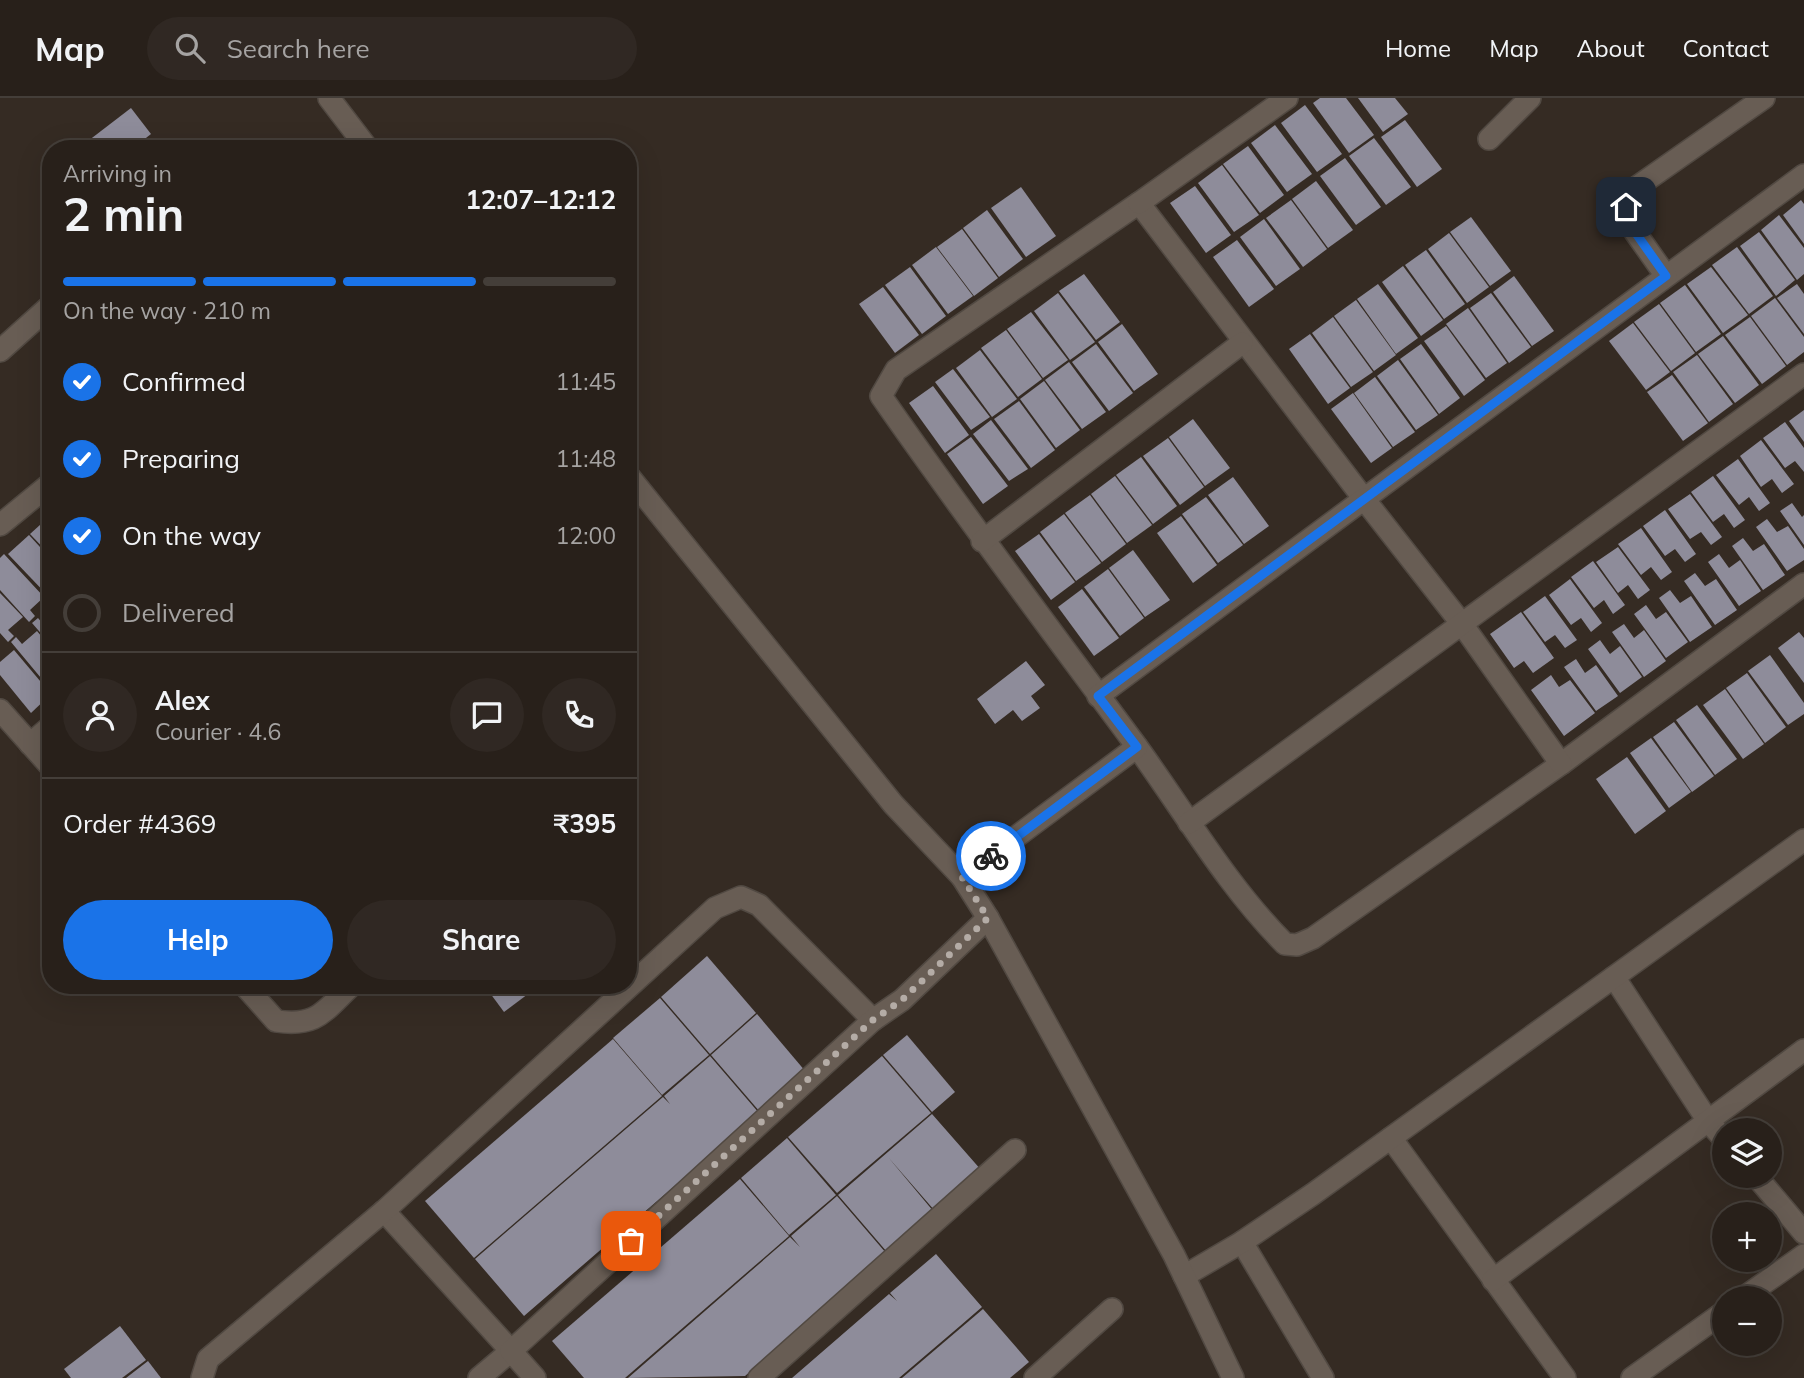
<!DOCTYPE html>
<html lang="en">
<head>
<meta charset="utf-8">
<style>
  :root { --surface:#28201a; --page:#302823; --text:#f1f3f6; --muted:#a5a3a2; --line:#443e39; --accent:#1a73e8 }
  body { margin:0; font-family:Mulish,sans-serif; background:var(--page); color:var(--text); height:100vh; display:flex; flex-direction:column; font-size:26px; white-space:nowrap }
  * { box-sizing:border-box; margin:0 }
  p { font-size:23px; color:var(--muted) }
  .icon { flex:none; width:38px; height:38px; fill:none; stroke:currentColor; stroke-width:2; stroke-linecap:round; stroke-linejoin:round }
  .map { position:relative; flex:1; overflow:hidden }
  .details { position:absolute; left:42px; top:42px; width:595px; height:854px; display:flex; flex-direction:column; background:var(--surface); border-radius:28px; box-shadow:0 7px 28px #0002,0 0 0 2px var(--line) }
  .details>* { flex:none }
  .tools { position:absolute; left:1712px; top:1020px; display:grid; gap:14px }
  .tools a { display:grid; place-items:center; width:70px; height:70px; border-radius:50%; background:var(--surface); box-shadow:0 7px 28px #0002,0 0 0 2px var(--line); font-size:35px }
  .pin { position:absolute; display:grid; place-items:center; width:60px; height:60px; color:#fff; margin:-30px; border-radius:14px; box-shadow:0 4px 10px #0006 }
  .courier { position:absolute; display:grid; place-items:center; width:70px; height:70px; margin:-35px; border:5px solid #1a73e8; border-radius:50%; background:#fff; color:#222; box-shadow:0 2px 9px #0007 }
  .overview em { font-style:normal; font-weight:700 }
  .overview div { display:flex; flex-direction:column-reverse }
  .overview { display:flex; align-items:center; justify-content:space-between; height:119px; padding:0 21px }
  h1 { font-size:46px; font-weight:700; line-height:52px }
  .bar { display:grid; grid-template-columns:repeat(4,1fr); gap:10px 7px; align-content:center; height:84px; padding:0 21px }
  .bar i { height:9px; border-radius:5px; background:var(--line) }
  .bar .on { background:var(--accent) }
  .bar p { grid-column:span 4 }
  .line { display:flex; align-items:center; gap:18px; padding:0 21px; border-top:2px solid var(--line) }
  .line div { flex:1 }
  .round { display:grid; place-items:center; flex:none; width:74px; height:74px; border-radius:37px; background:var(--page) }
  ol { padding:0 21px; list-style:none }
  li { display:flex; align-items:center; gap:21px; height:77px }
  li p { margin-inline-start:auto }
  li .icon { padding:7px; border-radius:50%; background:var(--accent); color:#fff; stroke-width:4 }
  li:last-child { color:var(--muted) }
  li i { width:38px; height:38px; border:4px solid var(--line); border-radius:50% }
  .button { display:flex; gap:14px; margin-top:auto; padding:14px 21px }
  .button a { flex:1; height:80px; border-radius:42px; background:var(--accent); color:#fff; font-size:28px; font-weight:700; line-height:80px; text-align:center }
  .button a+a { background:var(--page); color:var(--text) }
  header { display:flex; align-items:center; gap:42px; box-sizing:border-box; height:98px; padding:0 35px; background:var(--surface); border-bottom:2px solid var(--line) }
  header strong { font-size:33px }
  nav { display:flex; gap:38px; margin-inline-start:auto; font-size:24px }
  .search { width:490px; height:63px; background:var(--page); display:flex; align-items:center; gap:18px; box-sizing:border-box; padding:0 24px; border-radius:38px; color:var(--muted); font-size:26px }
  .map>svg:first-child { display:block }
  .building { fill:#8e8c9a }
  .lines { fill:none; stroke-linecap:round; stroke-linejoin:round }
  .street-casing { stroke:#514942; stroke-width:24 }
  .secondary-casing { stroke:#514942; stroke-width:24 }
  .street { stroke:#685d54; stroke-width:21 }
  .secondary { stroke:#685d54; stroke-width:21 }
  .done { stroke:#b4aca6; stroke-width:7; stroke-dasharray:0 12.6 }
  .route { stroke:#1a73e8; stroke-width:9 }
</style>
</head>
<body>
<header>
<strong>Map</strong>
<div class="search"><svg class="icon" aria-label="search" viewBox="0 0 24 24"><circle cx="10" cy="10" r="6"/><path d="M15 15l6 6"/></svg>Search here</div>
<nav><a>Home</a><a>Map</a><a>About</a><a>Contact</a></nav>
</header>
<div class="map">
<svg width="1804" height="1280" viewBox="0 0 1804 1280">
  <rect width="100%" height="100%" fill="#352b23"/>
  <g class="building">
    <polygon points="1320,0 1346,0 1374,37 1349,55 1313,5"/>
    <polygon points="1358,0 1395,0 1408,16 1383,34"/>
    <polygon points="1305,7 1342,56 1317,74 1281,25"/>
    <polygon points="131,10 151,36 132,51 93,51 88,43"/>
    <polygon points="1405,22 1442,71 1417,89 1381,39"/>
    <polygon points="1275,27 1312,76 1287,94 1251,45"/>
    <polygon points="1374,40 1411,89 1386,107 1349,58"/>
    <polygon points="1248,48 1284,97 1260,115 1223,66"/>
    <polygon points="1345,60 1381,109 1356,127 1320,78"/>
    <polygon points="1222,67 1259,117 1234,134 1198,85"/>
    <polygon points="1316,83 1353,132 1328,150 1292,101"/>
    <polygon points="1195,88 1231,137 1206,155 1170,105"/>
    <polygon points="1021,89 1056,138 1026,159 991,110"/>
    <polygon points="1291,102 1327,151 1303,169 1266,120"/>
    <polygon points="1801,102 1804,106 1804,146 1783,117"/>
    <polygon points="987,112 1023,161 999,179 963,130"/>
    <polygon points="1779,117 1804,150 1804,176 1797,182 1761,132"/>
    <polygon points="1471,119 1511,173 1490,188 1450,134"/>
    <polygon points="1264,121 1300,171 1276,188 1240,139"/>
    <polygon points="962,131 998,180 974,198 937,149"/>
    <polygon points="1759,134 1795,182 1776,198 1740,148"/>
    <polygon points="1449,135 1489,189 1467,205 1428,151"/>
    <polygon points="1237,142 1274,191 1249,209 1213,159"/>
    <polygon points="936,149 973,198 948,216 912,167"/>
    <polygon points="1737,149 1773,198 1749,216 1712,167"/>
    <polygon points="1426,152 1465,206 1444,221 1405,167"/>
    <polygon points="1403,168 1443,222 1421,238 1382,184"/>
    <polygon points="910,169 946,218 922,236 885,187"/>
    <polygon points="1711,169 1748,217 1723,235 1687,186"/>
    <polygon points="1084,176 1120,224 1096,242 1059,193"/>
    <polygon points="1514,178 1554,233 1532,248 1493,194"/>
    <polygon points="1378,186 1418,240 1396,256 1357,201"/>
    <polygon points="1797,186 1804,196 1804,236 1777,200"/>
    <polygon points="1685,187 1721,236 1696,254 1660,205"/>
    <polygon points="883,189 919,237 895,255 859,206"/>
    <polygon points="1058,195 1095,244 1070,262 1034,213"/>
    <polygon points="1491,195 1531,249 1509,265 1470,210"/>
    <polygon points="1775,200 1804,239 1804,254 1787,267 1751,218"/>
    <polygon points="1356,202 1396,257 1374,273 1334,218"/>
    <polygon points="1659,206 1695,255 1671,273 1634,224"/>
    <polygon points="1468,210 1507,265 1486,280 1446,226"/>
    <polygon points="1031,214 1068,262 1043,280 1007,231"/>
    <polygon points="1333,219 1373,274 1351,289 1312,235"/>
    <polygon points="1750,219 1786,268 1762,286 1725,237"/>
    <polygon points="1633,225 1670,274 1646,292 1609,243"/>
    <polygon points="1122,226 1158,276 1134,293 1098,244"/>
    <polygon points="1446,228 1485,282 1464,298 1424,243"/>
    <polygon points="1006,232 1042,281 1018,299 981,250"/>
    <polygon points="1310,236 1350,290 1328,306 1289,251"/>
    <polygon points="1723,238 1759,287 1735,305 1698,256"/>
    <polygon points="1096,246 1133,295 1109,313 1072,264"/>
    <polygon points="1421,246 1460,300 1439,316 1400,261"/>
    <polygon points="980,252 1017,301 992,319 956,270"/>
    <polygon points="1697,257 1733,306 1709,324 1673,274"/>
    <polygon points="1398,262 1438,317 1416,332 1377,278"/>
    <polygon points="1069,264 1106,314 1082,331 1045,282"/>
    <polygon points="953,271 990,319 971,332 935,284"/>
    <polygon points="1672,277 1708,325 1683,343 1647,294"/>
    <polygon points="1375,279 1415,334 1393,349 1354,295"/>
    <polygon points="1044,283 1080,332 1056,350 1020,301"/>
    <polygon points="933,288 969,337 945,355 909,305"/>
    <polygon points="1353,295 1392,350 1371,365 1331,311"/>
    <polygon points="1019,303 1055,352 1031,370 994,321"/>
    <polygon points="1804,312 1804,344 1789,323"/>
    <polygon points="1193,321 1230,370 1205,388 1169,339"/>
    <polygon points="991,322 1028,371 1009,383 973,336"/>
    <polygon points="1785,324 1804,350 1804,374 1795,363 1785,370 1763,340"/>
    <polygon points="971,339 1008,388 983,406 947,356"/>
    <polygon points="1168,340 1204,389 1180,407 1143,358"/>
    <polygon points="1761,342 1794,386 1782,395 1772,381 1761,389 1740,358"/>
    <polygon points="1141,359 1177,408 1153,426 1116,377"/>
    <polygon points="1738,361 1770,405 1759,413 1749,399 1739,407 1716,377"/>
    <polygon points="1115,378 1152,427 1127,445 1091,396"/>
    <polygon points="1713,378 1745,422 1734,430 1724,416 1713,424 1691,394"/>
    <polygon points="1233,379 1269,428 1244,446 1208,397"/>
    <polygon points="1690,396 1722,439 1711,447 1701,434 1690,441 1668,411"/>
    <polygon points="1090,397 1126,446 1102,464 1065,415"/>
    <polygon points="1206,399 1243,447 1218,465 1182,416"/>
    <polygon points="1792,405 1802,419 1804,417 1804,447 1780,413"/>
    <polygon points="1665,412 1696,456 1685,464 1675,451 1665,458 1643,428"/>
    <polygon points="1064,416 1101,465 1076,483 1040,434"/>
    <polygon points="51,417 51,458 30,436"/>
    <polygon points="1181,418 1217,467 1193,485 1157,435"/>
    <polygon points="1767,421 1777,434 1788,428 1804,451 1804,462 1787,473 1756,429"/>
    <polygon points="1641,430 1672,474 1661,482 1651,469 1641,477 1618,446"/>
    <polygon points="1039,436 1075,484 1051,502 1015,453"/>
    <polygon points="29,437 51,461 51,501 8,456"/>
    <polygon points="1743,440 1753,453 1764,446 1785,477 1763,492 1732,448"/>
    <polygon points="1618,449 1650,492 1638,501 1628,487 1618,495 1596,464"/>
    <polygon points="1133,452 1170,502 1145,519 1109,470"/>
    <polygon points="4,456 44,499 30,512 35,518 29,524 0,492 0,460"/>
    <polygon points="1719,456 1729,470 1740,462 1761,493 1739,508 1708,464"/>
    <polygon points="1593,463 1625,507 1613,516 1604,502 1594,510 1571,479"/>
    <polygon points="1108,471 1144,520 1120,538 1084,489"/>
    <polygon points="1695,475 1705,488 1716,481 1737,512 1715,527 1684,483"/>
    <polygon points="1570,481 1602,525 1591,534 1581,520 1571,527 1549,497"/>
    <polygon points="1082,491 1119,540 1094,558 1058,509"/>
    <polygon points="1670,492 1680,505 1691,498 1712,529 1690,544 1659,500"/>
    <polygon points="0,495 23,519 8,532 14,538 8,544 0,535"/>
    <polygon points="1545,498 1577,542 1565,550 1555,537 1545,544 1523,514"/>
    <polygon points="1646,507 1656,521 1666,514 1688,544 1666,560 1634,516"/>
    <polygon points="1521,514 1554,560 1533,575 1524,563 1514,570 1490,536"/>
    <polygon points="38,520 43,526 51,520 51,547 32,525"/>
    <polygon points="1624,526 1634,540 1644,532 1666,563 1644,579 1612,534"/>
    <polygon points="37,533 51,550 51,592 11,544 16,539 22,546"/>
    <polygon points="1799,534 1804,540 1804,585 1778,550"/>
    <polygon points="1600,542 1610,556 1620,548 1642,579 1620,595 1588,551"/>
    <polygon points="14,552 51,596 31,615 0,577 0,564"/>
    <polygon points="1770,557 1804,605 1804,616 1788,627 1748,573"/>
    <polygon points="1576,561 1585,575 1596,567 1618,598 1596,613 1564,569"/>
    <polygon points="1026,563 1045,587 1031,598 1040,610 1022,623 1013,612 995,626 977,601"/>
    <polygon points="1747,575 1786,629 1765,645 1726,590"/>
    <polygon points="1551,577 1559,589 1570,582 1595,615 1564,638 1531,592"/>
    <polygon points="1725,591 1764,646 1743,661 1703,607"/>
    <polygon points="1697,607 1737,661 1715,677 1676,622"/>
    <polygon points="1674,624 1714,678 1692,694 1653,639"/>
    <polygon points="1651,640 1691,694 1669,710 1630,655"/>
    <polygon points="1627,659 1666,713 1635,736 1596,681"/>
    <polygon points="707,858 756,915 710,956 661,899"/>
    <polygon points="491,887 521,887 528,896 504,914 487,891"/>
    <polygon points="660,900 709,957 662,997 613,940"/>
    <polygon points="757,916 806,974 760,1014 711,957"/>
    <polygon points="907,937 955,994 932,1014 883,957"/>
    <polygon points="613,941 662,998 474,1160 425,1103"/>
    <polygon points="710,958 759,1015 524,1218 475,1161 663,999 670,1006 664,998"/>
    <polygon points="882,958 931,1015 837,1095 788,1039"/>
    <polygon points="932,1016 982,1073 935,1113 888,1059 934,1114 887,1154 838,1097"/>
    <polygon points="787,1040 836,1097 789,1137 741,1080"/>
    <polygon points="740,1081 789,1138 625,1280 584,1280 552,1243"/>
    <polygon points="837,1098 886,1155 745,1278 628,1280 790,1139 800,1149 791,1138"/>
    <polygon points="936,1156 982,1209 960,1228 899,1280 792,1280 889,1196 897,1203 890,1195"/>
    <polygon points="983,1211 1029,1264 1010,1280 902,1280"/>
    <polygon points="120,1228 146,1262 122,1280 71,1280 64,1271"/>
    <polygon points="148,1263 161,1280 126,1280"/>
  </g>
  <g class="lines">
    <g class="street-casing">
      <g id="street">
        <polyline points="1489,41 1530,0"/>
        <path d="M1804 77 1364 401 1139 105 896 272 881 298C963 416 1050 531 1135 646 1184 713 1226 787 1285 846L1297 847 1313 840 1561 666 1804 486"/>
        <polyline points="1139,105 1287,0"/>
        <polyline points="1666,178 1635,134 1626,109 1631,93 1764,0"/>
        <polyline points="0,253 51,207"/>
        <polyline points="0,427 51,385"/>
        <polyline points="982,443 1242,245"/>
        <polyline points="1098,598 1364,401 1462,526 1561,666"/>
        <polyline points="0,612 51,669"/>
        <polyline points="30,646 51,628"/>
        <polyline points="1189,725 1804,276"/>
        <polyline points="962,779 1137,649"/>
        <polyline points="1614,879 1708,1023 1724,1041"/>
        <path d="M244 887 276 923C317 929 323 914 352 887"/>
        <polyline points="1391,1040 1565,1280"/>
        <polyline points="1756,1078 1804,1135"/>
        <polyline points="384,1113 511,1253 479,1280"/>
        <polyline points="1242,1144 1323,1280"/>
        <polyline points="1184,1178 1242,1144 1313,1096 1804,742"/>
        <polyline points="1493,1182 1804,952"/>
        <polyline points="1743,1200 1804,1157"/>
        <polyline points="202,1280 208,1261 384,1113 715,810 741,799 759,807 873,922"/>
        <polyline points="535,1280 511,1253 873,922 902,902 988,820"/>
        <polyline points="759,1280 1015,1052"/>
        <polyline points="1035,1280 1112,1211"/>
        <polyline points="1632,1280 1724,1214"/>
      </g>
    </g>
    <g class="secondary-casing">
      <g id="secondary">
        <polyline points="329,0 368,51"/>
        <polyline points="628,377 893,706 962,779 988,820 1174,1157 1233,1280"/>
      </g>
    </g>
    <use href="#street" class="street"/>
    <use href="#secondary" class="secondary"/>
  </g>
  <g class="lines">
    <polyline class="done" points="631,1143 873,922 902,902 988,820 962,779 991,758"/>
    <polyline class="route" points="991,758 1137,649 1098,598 1666,178 1635,134 1626,109"/>
  </g>
</svg>
<div class="tools">
<a><svg class="icon" aria-label="layers" viewBox="0 0 24 24"><path d="M12 4l9 5-9 5-9-5zM3 14l9 5 9-5"/></svg></a>
<a>+</a>
<a>−</a>
</div>
<div class="pin" style="left:631px;top:1143px;background:#ea580c"><svg class="icon" aria-label="bag" viewBox="0 0 24 24"><path d="M5 8h14l-1 12H6zM9 8a3 3 0 0 1 6 0"/></svg></div>
<div class="pin" style="left:1626px;top:109px;background:#1f2937"><svg class="icon" aria-label="home" viewBox="0 0 24 24"><path d="M3 11l9-7 9 7M6 9v11h12V9"/></svg></div>
<div class="courier" style="left:991px;top:758px"><svg class="icon" aria-label="bike" viewBox="0 0 24 24"><circle cx="6" cy="16" r="4"/><circle cx="18" cy="16" r="4"/><path d="M6 16l4-8h5l3 8M10 8l3 8H6M13 5h3"/></svg></div>
<section class="details">
<div class="overview"><div><h1>2 min</h1><p>Arriving in</p></div><em>12:07–12:12</em></div>
<div class="bar"><i class="on"></i><i class="on"></i><i class="on"></i><i></i><p>On the way · 210 m</p></div>
<ol>
<li><svg class="icon" aria-label="check" viewBox="0 0 24 24"><path d="M5 12l5 5 9-10"/></svg>Confirmed<p>11:45</p></li>
<li><svg class="icon" aria-label="check" viewBox="0 0 24 24"><path d="M5 12l5 5 9-10"/></svg>Preparing<p>11:48</p></li>
<li><svg class="icon" aria-label="check" viewBox="0 0 24 24"><path d="M5 12l5 5 9-10"/></svg>On the way<p>12:00</p></li>
<li><i></i>Delivered</li>
</ol>
<div class="line" style="height:126px"><a class="round"><svg class="icon" aria-label="person" viewBox="0 0 24 24"><circle cx="12" cy="8" r="4"/><path d="M4 21q1-7 8-7t8 7"/></svg></a><div><b>Alex</b><p>Courier · 4.6</p></div><a class="round"><svg class="icon" aria-label="chat" viewBox="0 0 24 24"><path d="M4 5h16v11H9l-5 4z"/></svg></a><a class="round"><svg class="icon" aria-label="phone" viewBox="0 0 24 24"><path d="M5 4h4l2 5-3 2q2 4 5 5l2-3 5 2v4C11 20 4 13 5 4z"/></svg></a></div>
<div class="line" style="height:91px"><div>Order #4369</div><b>₹395</b></div>
<div class="button"><a>Help</a><a>Share</a></div>
</section>
</div>
</body>
</html>
